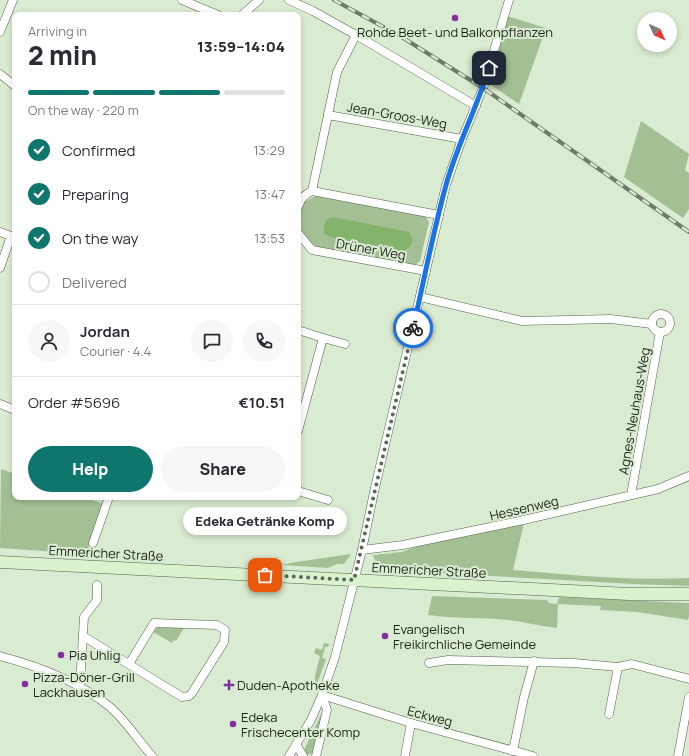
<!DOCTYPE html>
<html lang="en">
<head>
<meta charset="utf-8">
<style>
  :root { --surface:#fff; --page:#f7f7f7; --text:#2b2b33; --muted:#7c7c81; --line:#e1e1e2; --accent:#0f766e }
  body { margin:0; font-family:Manrope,sans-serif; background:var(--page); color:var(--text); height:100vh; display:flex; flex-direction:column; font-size:15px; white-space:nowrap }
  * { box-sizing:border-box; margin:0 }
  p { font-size:13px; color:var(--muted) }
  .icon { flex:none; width:22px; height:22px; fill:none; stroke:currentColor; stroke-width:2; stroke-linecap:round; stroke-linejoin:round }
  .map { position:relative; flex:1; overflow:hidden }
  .sheet { position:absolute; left:12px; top:12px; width:289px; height:488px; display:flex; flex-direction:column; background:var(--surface); border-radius:8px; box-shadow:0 2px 6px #0003 }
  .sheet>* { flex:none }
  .needle { width:26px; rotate:135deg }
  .buttons { position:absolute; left:637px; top:12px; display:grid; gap:8px }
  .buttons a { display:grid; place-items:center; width:40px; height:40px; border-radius:50%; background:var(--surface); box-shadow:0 2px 6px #0003; font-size:20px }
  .pin { position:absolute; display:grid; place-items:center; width:34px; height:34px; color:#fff; margin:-17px; border-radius:8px; box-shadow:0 2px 6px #0006 }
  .courier { position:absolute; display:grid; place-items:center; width:40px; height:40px; margin:-20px; border:3px solid #1a73e8; border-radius:50%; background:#fff; color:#222; box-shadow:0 1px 5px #0007 }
  .bubble { position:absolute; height:28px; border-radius:14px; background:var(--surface); box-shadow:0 2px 6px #0003; font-size:13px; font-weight:800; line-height:28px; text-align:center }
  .overview em { font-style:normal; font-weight:800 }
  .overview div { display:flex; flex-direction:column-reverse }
  .overview { display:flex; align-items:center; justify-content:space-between; height:68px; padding:0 16px }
  h1 { font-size:26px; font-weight:800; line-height:30px }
  .bar { display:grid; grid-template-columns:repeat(4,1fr); gap:6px 4px; align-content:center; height:48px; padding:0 16px }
  .bar i { height:5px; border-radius:3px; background:var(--line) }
  .bar .on { background:var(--accent) }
  .bar p { grid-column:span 4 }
  .line { display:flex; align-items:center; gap:10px; padding:0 16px; border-top:1px solid var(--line) }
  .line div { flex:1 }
  .round { display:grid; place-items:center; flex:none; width:42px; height:42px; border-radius:21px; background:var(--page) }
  ol { padding:0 16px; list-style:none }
  li { display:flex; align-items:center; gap:12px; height:44px }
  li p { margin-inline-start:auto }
  li .icon { padding:4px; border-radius:50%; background:var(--accent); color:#fff; stroke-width:4 }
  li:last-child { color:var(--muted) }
  li i { width:22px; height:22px; border:2px solid var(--line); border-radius:50% }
  .action { display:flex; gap:8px; margin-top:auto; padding:8px 16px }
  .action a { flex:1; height:46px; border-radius:24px; background:var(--accent); color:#fff; font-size:16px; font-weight:800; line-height:46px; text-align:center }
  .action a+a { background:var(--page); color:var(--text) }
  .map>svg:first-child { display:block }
  .green { fill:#a3c095 }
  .water { fill:#84b36b }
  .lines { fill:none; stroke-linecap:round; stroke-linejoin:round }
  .minor-casing { stroke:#52624b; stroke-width:9 }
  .secondary-casing { stroke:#52624b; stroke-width:13 }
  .minor { stroke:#fff; stroke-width:8 }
  .secondary { stroke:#dbf2ce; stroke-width:12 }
  .rail-casing { stroke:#6f7a69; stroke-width:4 }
  .rail { stroke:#d9ebd0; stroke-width:2.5; stroke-dasharray:8; stroke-linecap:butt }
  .done { stroke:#5e6858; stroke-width:4; stroke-dasharray:0 7.2 }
  .route { stroke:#1a73e8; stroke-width:5 }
  .poi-dot { fill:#81309f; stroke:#d9ebd0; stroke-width:1.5 }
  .labels { text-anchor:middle; stroke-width:4; stroke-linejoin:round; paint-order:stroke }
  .poi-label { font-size:13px; fill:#1b2218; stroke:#d9ebd0; text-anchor:start }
  .street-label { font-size:13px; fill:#1b2218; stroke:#d9ebd0 }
</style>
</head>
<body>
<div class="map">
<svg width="689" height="756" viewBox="0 0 689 756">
  <rect width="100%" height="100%" fill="#d9ebd0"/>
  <g class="green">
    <polygon points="507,16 546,28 519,104 488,83"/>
    <polygon points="641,121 689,154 685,170 689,173 689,209 683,218 624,177"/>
    <path d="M315 196 425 216 429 222 420 261 415 265 312 247C296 226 295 228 304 202Z"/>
    <polygon points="1,469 15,474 15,497 83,497 104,504 91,542 85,554 0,548"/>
    <path d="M524 523 513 570C571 575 630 581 689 578V586L633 584 383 570 377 566 373 555 402 552 415 547Z"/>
    <polygon points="351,554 344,564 337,564 328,568 282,565 290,563"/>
    <path d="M432 596 547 600 549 603 557 604 559 597 689 603V616L688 620 638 612 600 610 601 606 558 604 557 628C540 626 524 622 508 620 482 617 455 619 428 615Z"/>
    <polygon points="158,627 184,628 176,641 174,640 172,643 153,632"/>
    <polygon points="324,643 329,644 328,647 325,647 322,658 326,659 316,687 310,685 309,681 315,682 315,676 320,656 314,653 316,648 322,650"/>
    <polygon points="323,710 315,753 307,755 305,751 305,748"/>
  </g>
  <path class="water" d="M333 217 409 232C414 240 413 246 404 251L329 237 324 233C323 224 325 220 333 217Z"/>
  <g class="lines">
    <g class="minor-casing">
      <g id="minor">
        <polyline points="182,0 218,15"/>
        <polyline points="289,0 313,11 356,35 476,106"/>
        <polyline points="242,15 259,0"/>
        <polyline points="0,32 13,0"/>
        <polyline points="0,74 15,86"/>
        <polyline points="328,115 462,139"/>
        <polyline points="312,191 337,72 356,35"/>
        <polyline points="312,191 439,215"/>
        <path d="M298 207C301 198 304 195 312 191"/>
        <polyline points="0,232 11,236 0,268"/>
        <polyline points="298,233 312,250 426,271"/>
        <polyline points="420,297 522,321 611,319 652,324"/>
        <circle cx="661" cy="323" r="9"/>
        <polyline points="298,330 323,338 298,431"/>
        <polyline points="323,338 345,344"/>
        <polyline points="0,404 15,410"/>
        <polyline points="298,491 328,500"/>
        <polyline points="631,495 660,332"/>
        <polyline points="93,543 109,497"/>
        <polyline points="362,550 403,545 519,521 658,489 689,476"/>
        <polyline points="83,636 182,697 189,696 192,693 224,642 225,630 217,625 154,623 129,664"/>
        <path d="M0 656C38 666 80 682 110 707 126 721 138 740 152 756"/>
        <polyline points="429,663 448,660 574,663 618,667 632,664 689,679"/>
        <polyline points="80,686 84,617 97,600 97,585"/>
        <polyline points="322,695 411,723 533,756"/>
        <polyline points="609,714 618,667"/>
        <polyline points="296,744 303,756"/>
        <polyline points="513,751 524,697 534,661"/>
        <polyline points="289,756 311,720 322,695 335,657 362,550 374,492 446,185 462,139 483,88 509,0"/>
        <polyline points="316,756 327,710 322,695"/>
        <polyline points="405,756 411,723"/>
        <polyline points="678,756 689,697"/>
      </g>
    </g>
    <g class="secondary-casing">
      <polyline id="secondary" points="0,562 629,594 689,594"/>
    </g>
    <use href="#minor" class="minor"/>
    <use href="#secondary" class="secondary"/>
    <g class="rail-casing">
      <polyline id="rail" points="334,0 400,36 483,88 689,232"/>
    </g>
    <use href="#rail" class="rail"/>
  </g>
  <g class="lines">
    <polyline class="done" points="265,575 354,580 413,328"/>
    <path class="route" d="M413 328C424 281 433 232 446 185 457 145 477 108 489 68"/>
  </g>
  <g class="poi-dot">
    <circle cx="455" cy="18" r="4"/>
    <circle cx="385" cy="636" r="4"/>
    <circle cx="61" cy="655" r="4"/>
    <circle cx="25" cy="684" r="4"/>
    <path d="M227 679h4v4h4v4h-4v4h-4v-4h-4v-4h4z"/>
    <circle cx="233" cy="724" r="4"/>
  </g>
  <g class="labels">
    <g class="poi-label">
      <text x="455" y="37" text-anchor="middle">Rohde Beet- und Balkonpflanzen</text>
      <text x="393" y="634">Evangelisch<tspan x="393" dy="15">Freikirchliche Gemeinde</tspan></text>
      <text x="69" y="660">Pia Uhlig</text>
      <text x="33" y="682">Pizza-Döner-Grill<tspan x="33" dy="15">Lackhausen</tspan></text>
      <text x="237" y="690">Duden-Apotheke</text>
      <text x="241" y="722">Edeka<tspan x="241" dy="15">Frischecenter Komp</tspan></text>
    </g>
    <g class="street-label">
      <text transform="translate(397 115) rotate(10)" y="5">Jean-Groos-Weg</text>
      <text transform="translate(371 249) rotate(10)" y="5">Drüner Weg</text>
      <text transform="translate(634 411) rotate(-80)" y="5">Agnes-Neuhaus-Weg</text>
      <text transform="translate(524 508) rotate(-13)" y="5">Hessenweg</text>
      <text transform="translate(106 553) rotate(3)" y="5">Emmericher Straße</text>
      <text transform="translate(429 570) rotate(3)" y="5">Emmericher Straße</text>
      <text transform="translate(430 716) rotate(15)" y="5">Eckweg</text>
    </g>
  </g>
</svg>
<div class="buttons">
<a><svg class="needle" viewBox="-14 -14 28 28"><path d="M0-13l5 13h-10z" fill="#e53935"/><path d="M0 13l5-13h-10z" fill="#7c7c81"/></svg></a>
</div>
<div class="pin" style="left:265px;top:575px;background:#ea580c"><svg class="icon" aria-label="bag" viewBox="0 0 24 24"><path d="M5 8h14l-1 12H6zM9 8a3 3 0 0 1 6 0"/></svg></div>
<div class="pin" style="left:489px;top:68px;background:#1f2937"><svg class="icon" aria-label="home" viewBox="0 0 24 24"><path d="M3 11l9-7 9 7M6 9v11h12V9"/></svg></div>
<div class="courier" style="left:413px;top:328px"><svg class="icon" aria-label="bike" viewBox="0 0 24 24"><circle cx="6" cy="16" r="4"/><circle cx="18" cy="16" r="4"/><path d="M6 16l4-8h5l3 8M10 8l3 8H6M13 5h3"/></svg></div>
<div class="bubble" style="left:183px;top:507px;width:164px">Edeka Getränke Komp</div>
<section class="sheet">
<div class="overview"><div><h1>2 min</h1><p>Arriving in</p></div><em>13:59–14:04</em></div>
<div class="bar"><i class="on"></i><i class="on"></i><i class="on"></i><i></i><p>On the way · 220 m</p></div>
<ol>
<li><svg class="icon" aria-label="check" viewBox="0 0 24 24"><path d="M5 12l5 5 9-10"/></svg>Confirmed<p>13:29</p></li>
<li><svg class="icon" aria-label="check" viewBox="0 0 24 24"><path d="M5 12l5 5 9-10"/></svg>Preparing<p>13:47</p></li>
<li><svg class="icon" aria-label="check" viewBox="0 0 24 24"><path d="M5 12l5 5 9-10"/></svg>On the way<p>13:53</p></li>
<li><i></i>Delivered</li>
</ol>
<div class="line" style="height:72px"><a class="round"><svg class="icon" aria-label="person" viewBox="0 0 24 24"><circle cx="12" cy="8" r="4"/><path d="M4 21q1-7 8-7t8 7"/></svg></a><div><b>Jordan</b><p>Courier · 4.4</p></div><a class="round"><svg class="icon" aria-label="chat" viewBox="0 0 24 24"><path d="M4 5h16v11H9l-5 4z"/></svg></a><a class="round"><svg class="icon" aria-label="phone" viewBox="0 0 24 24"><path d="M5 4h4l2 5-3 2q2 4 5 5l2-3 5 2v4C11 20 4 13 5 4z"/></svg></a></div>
<div class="line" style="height:52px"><div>Order #5696</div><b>€10.51</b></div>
<div class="action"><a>Help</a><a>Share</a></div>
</section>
</div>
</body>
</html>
